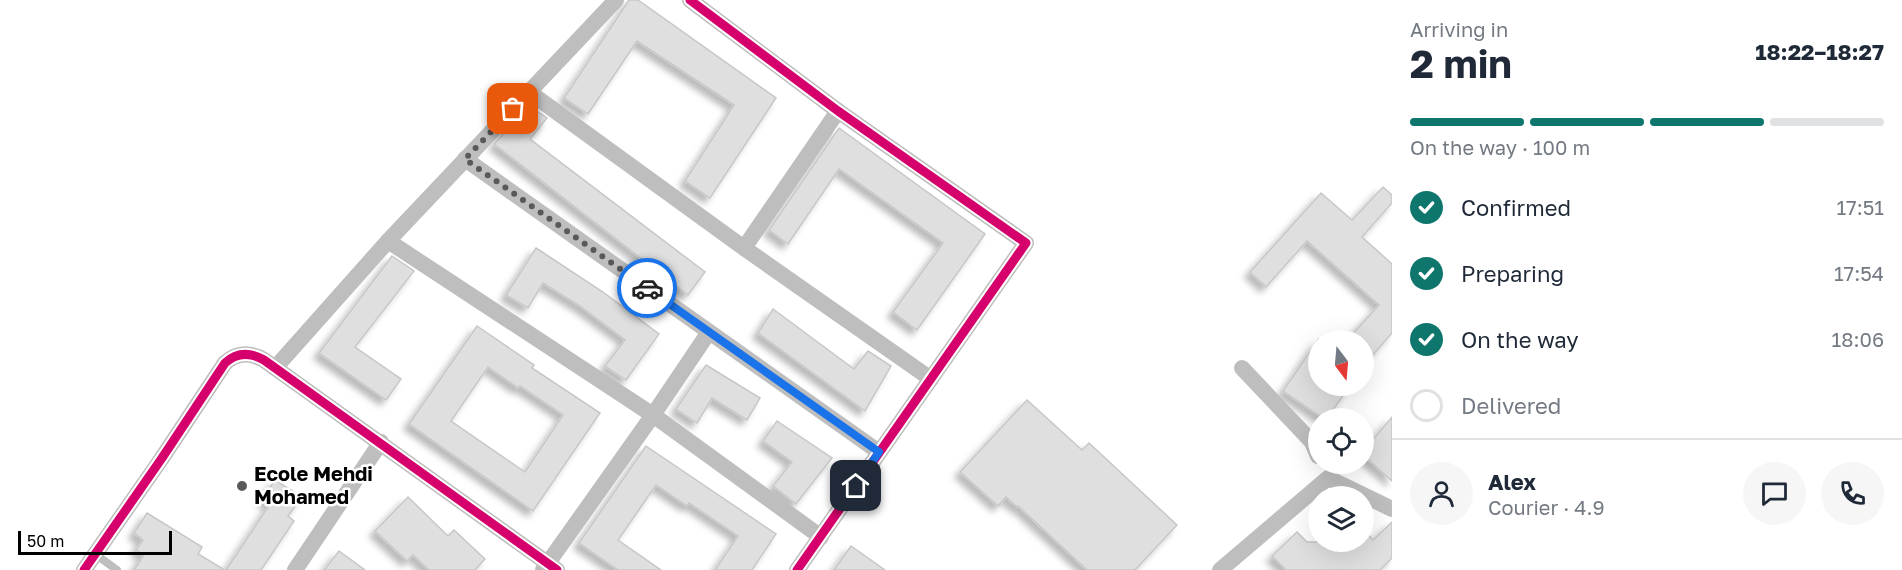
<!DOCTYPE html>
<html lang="en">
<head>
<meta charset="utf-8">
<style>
  :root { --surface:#fff; --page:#f6f6f7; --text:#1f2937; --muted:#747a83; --line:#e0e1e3; --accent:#0f766e }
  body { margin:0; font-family:"Golos Text",sans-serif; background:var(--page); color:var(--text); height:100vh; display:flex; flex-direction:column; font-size:22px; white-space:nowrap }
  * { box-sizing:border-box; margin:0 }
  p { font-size:20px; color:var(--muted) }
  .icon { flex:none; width:33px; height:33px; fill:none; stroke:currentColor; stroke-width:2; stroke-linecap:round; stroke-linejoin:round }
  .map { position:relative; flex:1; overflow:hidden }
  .drawer { display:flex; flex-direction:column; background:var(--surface); width:510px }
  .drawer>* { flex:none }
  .needle { width:39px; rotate:164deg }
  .tools { position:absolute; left:1308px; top:330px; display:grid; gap:12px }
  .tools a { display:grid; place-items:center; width:66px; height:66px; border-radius:50%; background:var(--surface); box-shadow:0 6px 24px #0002; font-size:30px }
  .scale { position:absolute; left:18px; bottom:15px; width:154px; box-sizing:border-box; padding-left:6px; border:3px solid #000; border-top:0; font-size:16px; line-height:21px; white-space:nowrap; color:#000; -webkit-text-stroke:4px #fff; paint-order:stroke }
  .pin { position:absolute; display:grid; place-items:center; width:51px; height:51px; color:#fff; margin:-26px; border-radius:12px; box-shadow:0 3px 9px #0006 }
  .courier { position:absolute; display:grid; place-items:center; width:60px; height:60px; margin:-30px; border:4px solid #1a73e8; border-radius:50%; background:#fff; color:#222; box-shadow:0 2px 8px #0007 }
  .overview em { font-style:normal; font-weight:700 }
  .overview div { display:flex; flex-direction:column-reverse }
  .overview { display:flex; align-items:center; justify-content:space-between; height:102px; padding:0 18px }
  h1 { font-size:39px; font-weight:700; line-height:45px }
  .bar { display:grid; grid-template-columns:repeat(4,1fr); gap:9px 6px; align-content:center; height:72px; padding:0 18px }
  .bar i { height:8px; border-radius:4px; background:var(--line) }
  .bar .current { background:var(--accent) }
  .bar p { grid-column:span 4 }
  .line { display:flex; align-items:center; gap:15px; padding:0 18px; border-top:2px solid var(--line) }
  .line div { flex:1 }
  .round { display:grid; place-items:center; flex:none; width:63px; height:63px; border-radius:32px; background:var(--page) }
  ol { padding:0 18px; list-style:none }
  li { display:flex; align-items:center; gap:18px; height:66px }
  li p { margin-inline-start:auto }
  li .icon { padding:6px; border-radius:50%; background:var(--accent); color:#fff; stroke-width:4 }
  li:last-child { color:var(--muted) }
  li i { width:33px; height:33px; border:3px solid var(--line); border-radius:50% }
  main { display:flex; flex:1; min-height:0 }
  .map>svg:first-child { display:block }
  .building { fill:#dfdfdf; stroke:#c7c7c7; stroke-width:1.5; fill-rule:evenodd; filter:url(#shadow) }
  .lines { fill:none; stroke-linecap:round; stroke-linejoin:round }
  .service { stroke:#bebebe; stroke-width:8 }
  .minor { stroke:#bebebe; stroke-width:16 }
  .cycleway-casing { stroke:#fff; stroke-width:13 }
  .cycleway { stroke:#d6006c; stroke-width:9 }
  .done { stroke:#595959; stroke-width:6; stroke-dasharray:0 10.8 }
  .route { stroke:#1a73e8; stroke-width:8 }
  .poi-dot { fill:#595959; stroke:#fff; stroke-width:2 }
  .labels { text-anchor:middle; stroke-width:5; stroke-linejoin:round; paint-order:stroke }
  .poi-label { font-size:20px; font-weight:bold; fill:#000; stroke:#fff; text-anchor:start }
</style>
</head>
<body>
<main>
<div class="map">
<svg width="1392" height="570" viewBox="0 0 1392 570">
  <defs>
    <filter id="shadow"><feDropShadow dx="-5.5" dy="5.5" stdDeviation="3" flood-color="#0004"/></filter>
  </defs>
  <rect width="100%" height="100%" fill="#fff"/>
  <g class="building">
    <polygon points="629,0 638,0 776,98 710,198 685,181 734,105 637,41 588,114 564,98"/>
    <polygon points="530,106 547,118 530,139 705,272 688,295 494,144"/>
    <polygon points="839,128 985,234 917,330 893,312 943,243 839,169 788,244 769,230"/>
    <polygon points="1383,187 1392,195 1392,203 1362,237 1392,264 1392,333 1364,365 1364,340 1347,340 1379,305 1307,241 1266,287 1250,272 1321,193 1352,220"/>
    <polygon points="536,248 603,292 659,334 626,380 605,366 625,340 580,306 543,283 528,308 506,295"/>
    <polygon points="392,256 414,271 355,347 401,379 386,400 319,353"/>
    <polygon points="773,309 854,369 868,351 891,366 865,411 758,333"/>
    <path d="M477 326 534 365 532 368 600 413 533 511 409 424ZM488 367 518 388 520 386 563 415 525 472 451 421Z"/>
    <polygon points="1318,340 1318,386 1350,386 1327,418 1323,418 1283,391"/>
    <polygon points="706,365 760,398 747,420 712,398 697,423 676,409"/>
    <polygon points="1027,400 1082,450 1089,443 1177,525 1135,570 1087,570 1018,506 1017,507 1006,497 998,506 960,472"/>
    <polygon points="1392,417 1392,481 1364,456 1364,450"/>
    <polygon points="777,421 832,458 796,504 773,486 792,462 763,441"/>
    <polygon points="646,446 776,534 752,570 715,570 738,536 689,503 687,506 656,485 618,540 661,570 618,570 579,543"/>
    <polygon points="275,480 302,497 288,516 294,521 261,570 226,570 270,504 262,499"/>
    <polygon points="408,497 448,536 454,530 485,559 475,570 429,570 413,555 407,561 375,531"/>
    <polygon points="147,513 202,547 198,554 225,570 134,570 144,555 136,550 143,540 134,533"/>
    <polygon points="1392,522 1392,558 1380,570 1286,570 1272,556 1297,532 1307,542 1364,542 1364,530 1373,540"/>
    <polygon points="851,546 885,570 834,570"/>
    <polygon points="339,551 365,570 324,570"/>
  </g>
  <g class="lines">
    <polyline class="service" points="95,554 117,570"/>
    <g class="minor">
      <polyline points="690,0 838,111 1026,243 797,570"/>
      <polyline points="529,92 744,248 931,379"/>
      <polyline points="465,159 879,452"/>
      <polyline points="388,241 653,415 821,537"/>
      <polyline points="744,248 838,111"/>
      <polyline points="275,368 388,241 616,0"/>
      <polyline points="1242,368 1312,442 1318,456"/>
      <path d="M84 570 162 458 225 363C237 352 250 352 264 360L557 570"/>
      <polyline points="295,570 381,442"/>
      <polyline points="543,570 653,415 709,332"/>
      <polyline points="1220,570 1328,478 1392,509"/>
    </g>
    <g class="cycleway-casing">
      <g id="cycleway">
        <polyline points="690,0 838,111 1026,243 797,570"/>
        <path d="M84 570 162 458 225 363C237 352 250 352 264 360L557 570"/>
      </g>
    </g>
    <use href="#cycleway" class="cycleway"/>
  </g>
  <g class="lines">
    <polyline class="done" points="513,109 465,159 647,288"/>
    <polyline class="route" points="647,288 879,452 856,486"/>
  </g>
  <circle class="poi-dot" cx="242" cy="486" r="6"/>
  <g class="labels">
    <g class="poi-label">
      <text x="254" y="481">Ecole Mehdi<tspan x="254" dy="23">Mohamed</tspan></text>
    </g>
  </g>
</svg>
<div class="tools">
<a><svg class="needle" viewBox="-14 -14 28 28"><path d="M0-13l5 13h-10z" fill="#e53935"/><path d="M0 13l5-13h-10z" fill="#747a83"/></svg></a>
<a><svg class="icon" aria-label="locate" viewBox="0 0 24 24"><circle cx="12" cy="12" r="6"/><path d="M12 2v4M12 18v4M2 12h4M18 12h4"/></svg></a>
<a><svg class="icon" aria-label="layers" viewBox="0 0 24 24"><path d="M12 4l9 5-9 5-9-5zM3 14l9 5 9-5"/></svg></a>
</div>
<div class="scale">50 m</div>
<div class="pin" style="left:513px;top:109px;background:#ea580c"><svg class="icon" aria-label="bag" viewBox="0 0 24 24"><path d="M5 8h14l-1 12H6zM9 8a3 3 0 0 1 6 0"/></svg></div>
<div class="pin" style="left:856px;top:486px;background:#1f2937"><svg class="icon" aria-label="home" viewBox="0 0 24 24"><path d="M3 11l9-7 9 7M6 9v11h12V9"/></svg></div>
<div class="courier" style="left:647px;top:288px"><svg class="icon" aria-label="car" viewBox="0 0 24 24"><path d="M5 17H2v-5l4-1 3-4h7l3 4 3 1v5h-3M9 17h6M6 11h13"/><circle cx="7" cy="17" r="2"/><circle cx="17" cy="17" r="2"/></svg></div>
</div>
<section class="drawer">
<div class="overview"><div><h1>2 min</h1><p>Arriving in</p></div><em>18:22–18:27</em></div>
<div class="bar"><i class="current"></i><i class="current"></i><i class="current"></i><i></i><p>On the way · 100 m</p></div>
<ol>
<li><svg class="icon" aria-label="check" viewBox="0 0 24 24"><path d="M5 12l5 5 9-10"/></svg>Confirmed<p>17:51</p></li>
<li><svg class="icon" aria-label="check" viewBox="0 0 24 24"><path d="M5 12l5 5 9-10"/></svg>Preparing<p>17:54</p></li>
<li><svg class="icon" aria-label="check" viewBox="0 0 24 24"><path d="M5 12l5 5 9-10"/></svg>On the way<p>18:06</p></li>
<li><i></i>Delivered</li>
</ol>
<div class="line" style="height:108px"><a class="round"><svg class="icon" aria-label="person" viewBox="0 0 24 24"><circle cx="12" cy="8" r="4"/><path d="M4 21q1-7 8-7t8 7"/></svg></a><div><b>Alex</b><p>Courier · 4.9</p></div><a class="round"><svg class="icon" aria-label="chat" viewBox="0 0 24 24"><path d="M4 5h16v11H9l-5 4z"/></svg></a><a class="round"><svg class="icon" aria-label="phone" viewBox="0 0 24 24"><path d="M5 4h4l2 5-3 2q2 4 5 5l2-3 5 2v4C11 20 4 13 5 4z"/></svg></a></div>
</section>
</main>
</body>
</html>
